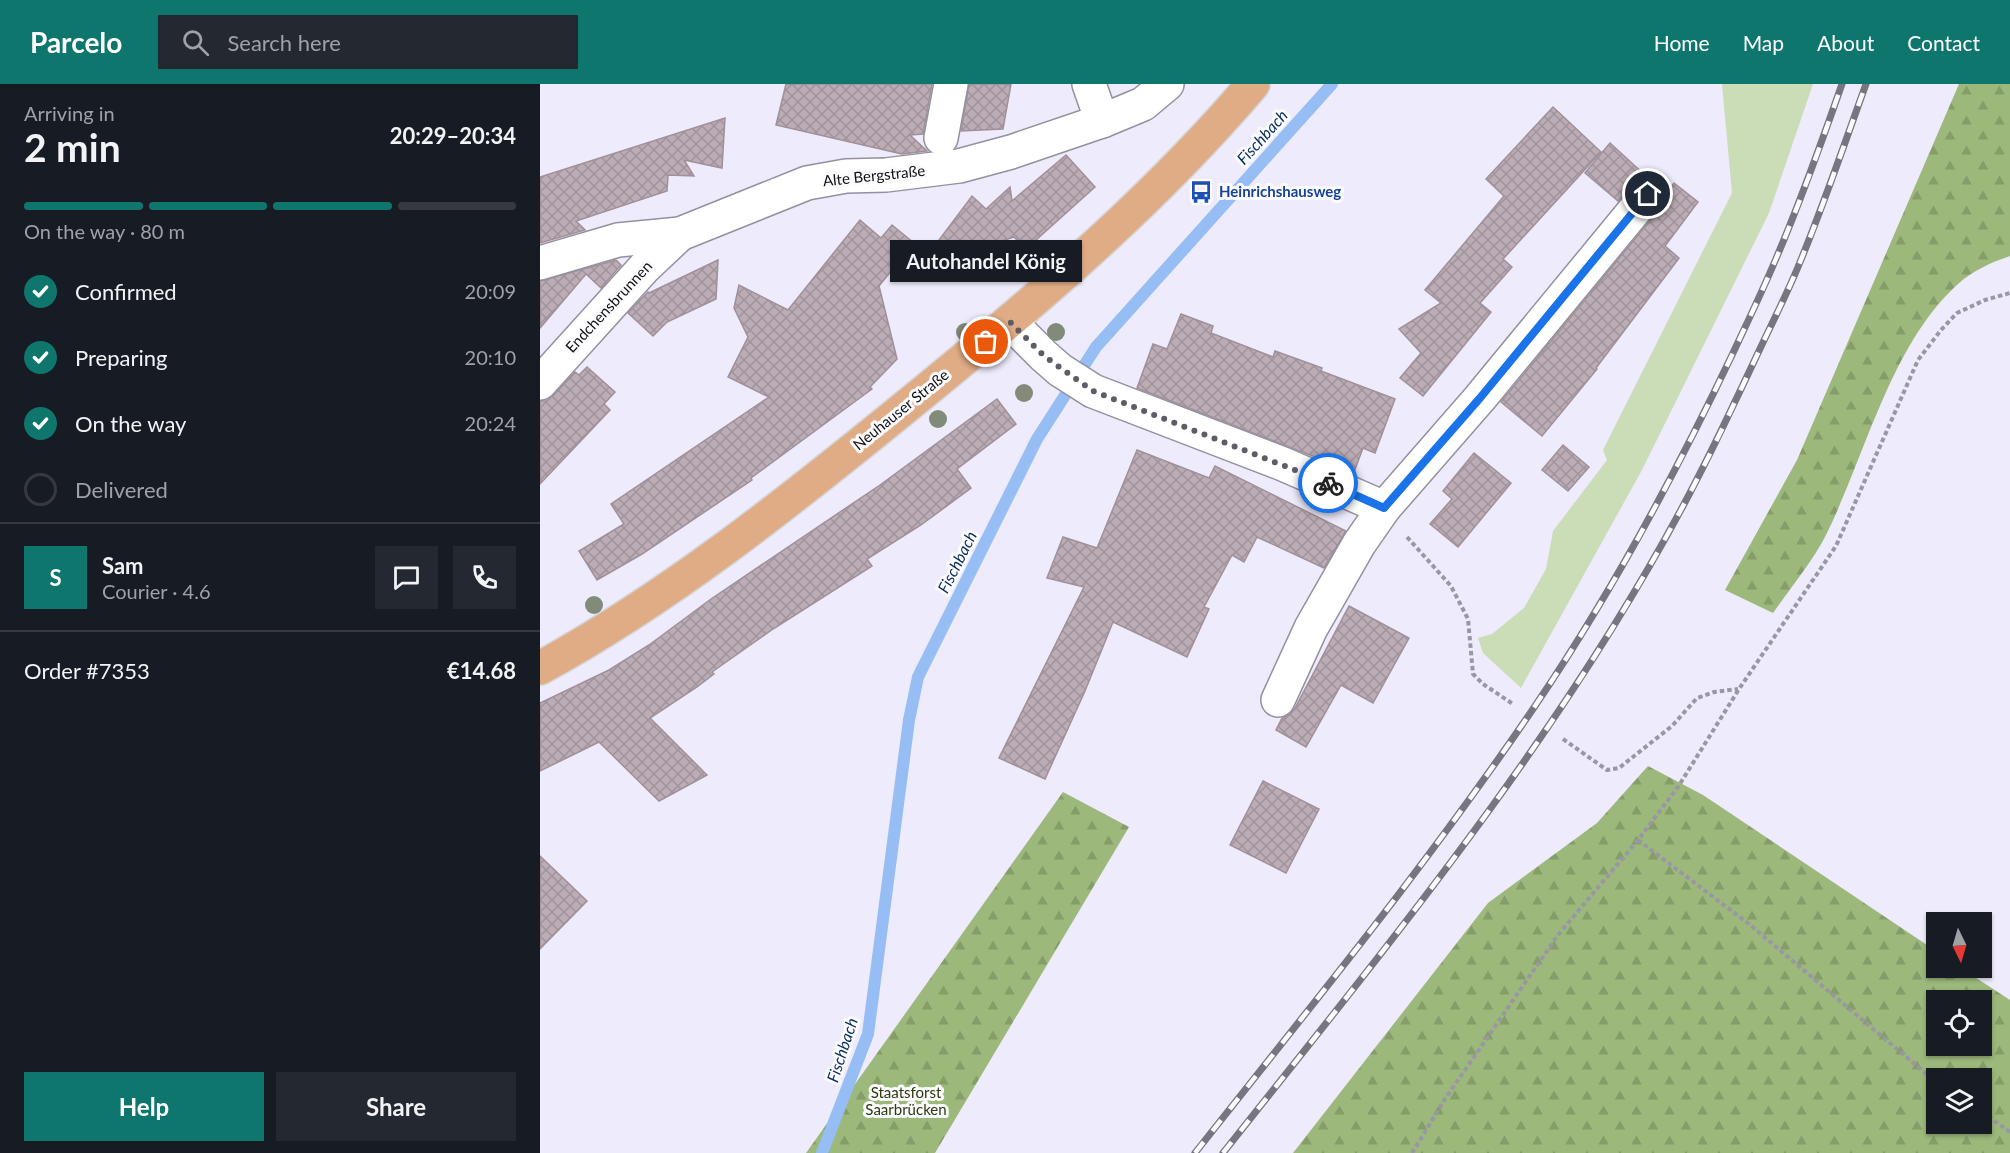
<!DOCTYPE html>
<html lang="en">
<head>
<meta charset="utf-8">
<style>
  :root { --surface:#171b24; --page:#242831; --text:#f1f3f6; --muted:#9ea1a6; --line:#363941; --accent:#0f766e }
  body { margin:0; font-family:Lato,sans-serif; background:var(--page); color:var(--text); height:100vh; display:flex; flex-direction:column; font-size:22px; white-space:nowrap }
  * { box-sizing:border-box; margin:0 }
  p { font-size:20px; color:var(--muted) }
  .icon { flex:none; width:33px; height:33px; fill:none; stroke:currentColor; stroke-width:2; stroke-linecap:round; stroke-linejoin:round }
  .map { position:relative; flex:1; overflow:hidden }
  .panel { display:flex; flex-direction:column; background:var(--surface); width:540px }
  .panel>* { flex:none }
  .needle { width:39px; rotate:175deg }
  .fabs { position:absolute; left:1386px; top:828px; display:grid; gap:12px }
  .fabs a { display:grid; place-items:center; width:66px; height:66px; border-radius:0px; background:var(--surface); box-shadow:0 2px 4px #0004; font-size:30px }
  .pin { position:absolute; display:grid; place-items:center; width:51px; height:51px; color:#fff; margin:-26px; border:3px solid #fff; border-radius:50%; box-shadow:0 2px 6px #0007 }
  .courier { position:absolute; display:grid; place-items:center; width:60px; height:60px; margin:-30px; border:4px solid #1a73e8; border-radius:50%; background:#fff; color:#222; box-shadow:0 2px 8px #0007 }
  .bubble { position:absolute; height:42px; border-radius:0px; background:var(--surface); box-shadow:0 2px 4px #0004; font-size:20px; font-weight:700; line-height:42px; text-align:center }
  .summary em { font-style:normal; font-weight:700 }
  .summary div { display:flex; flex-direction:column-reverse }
  .summary { display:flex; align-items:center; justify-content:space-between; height:102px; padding:0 24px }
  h1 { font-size:39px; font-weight:700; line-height:45px }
  .bar { display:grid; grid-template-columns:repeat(4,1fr); gap:9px 6px; align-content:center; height:72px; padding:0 24px }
  .bar i { height:8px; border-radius:4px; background:var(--line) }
  .bar .on { background:var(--accent) }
  .bar p { grid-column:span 4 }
  .line { display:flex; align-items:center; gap:15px; padding:0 24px; border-top:2px solid var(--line) }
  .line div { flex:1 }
  .round { display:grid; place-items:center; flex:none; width:63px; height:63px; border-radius:0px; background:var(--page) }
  ol { padding:0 24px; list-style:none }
  li { display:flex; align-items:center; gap:18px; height:66px }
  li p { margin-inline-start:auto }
  li .icon { padding:6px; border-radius:50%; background:var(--accent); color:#fff; stroke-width:4 }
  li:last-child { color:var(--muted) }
  li i { width:33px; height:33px; border:3px solid var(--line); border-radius:50% }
  .button { display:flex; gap:12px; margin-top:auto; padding:12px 24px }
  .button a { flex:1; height:69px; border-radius:0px; background:var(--accent); color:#fff; font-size:24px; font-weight:700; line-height:69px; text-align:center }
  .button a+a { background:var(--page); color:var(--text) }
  header { display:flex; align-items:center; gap:36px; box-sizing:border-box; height:84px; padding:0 30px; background:var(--accent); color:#fff }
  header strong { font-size:28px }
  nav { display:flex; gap:33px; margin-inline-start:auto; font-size:21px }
  .search { width:420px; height:54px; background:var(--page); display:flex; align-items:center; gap:15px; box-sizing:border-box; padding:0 21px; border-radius:0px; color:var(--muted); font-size:22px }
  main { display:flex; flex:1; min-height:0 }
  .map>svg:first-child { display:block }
  .grass { fill:#caddb6 }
  .forest { fill:url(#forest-firs); fill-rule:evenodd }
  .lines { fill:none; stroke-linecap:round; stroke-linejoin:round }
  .stream { stroke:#96bdf4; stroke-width:12 }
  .building { fill:url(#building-cross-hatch); stroke:#9f9099; stroke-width:1.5 }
  .minor-casing { stroke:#93919f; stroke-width:36 }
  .major-casing { stroke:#d4d4d5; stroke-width:36 }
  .path { stroke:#9997a3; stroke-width:4; stroke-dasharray:4.5 3; stroke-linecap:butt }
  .minor { stroke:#fff; stroke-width:33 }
  .major { stroke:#e0ac85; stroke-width:33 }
  .rail-casing { stroke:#77757f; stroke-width:7 }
  .rail { stroke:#fbfbfe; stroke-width:4.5; stroke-dasharray:14; stroke-linecap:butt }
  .tree { fill:#828a7a }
  .done { stroke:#5e5c65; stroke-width:6; stroke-dasharray:0 10.8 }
  .route { stroke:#1a73e8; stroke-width:8 }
  .labels { text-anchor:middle; stroke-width:6; stroke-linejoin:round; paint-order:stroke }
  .street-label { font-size:15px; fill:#100f14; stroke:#fbfbfe }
  .transit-label { font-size:15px; font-weight:bold; fill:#164399; stroke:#fbfbfe; text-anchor:start }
  .park-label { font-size:15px; fill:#2a3b0f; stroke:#fbfbfe }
  .water-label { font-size:16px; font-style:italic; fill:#062c5c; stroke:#fbfbfe }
</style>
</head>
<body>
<header>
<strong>Parcelo</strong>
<div class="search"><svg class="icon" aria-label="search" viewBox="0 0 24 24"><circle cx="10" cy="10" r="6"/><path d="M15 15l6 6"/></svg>Search here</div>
<nav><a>Home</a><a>Map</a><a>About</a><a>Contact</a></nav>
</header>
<main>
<section class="panel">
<div class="summary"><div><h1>2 min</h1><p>Arriving in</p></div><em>20:29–20:34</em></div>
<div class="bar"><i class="on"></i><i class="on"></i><i class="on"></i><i></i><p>On the way · 80 m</p></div>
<ol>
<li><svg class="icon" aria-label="check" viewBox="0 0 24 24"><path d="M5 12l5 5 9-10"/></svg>Confirmed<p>20:09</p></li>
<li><svg class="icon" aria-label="check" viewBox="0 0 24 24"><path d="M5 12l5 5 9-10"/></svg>Preparing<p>20:10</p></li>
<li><svg class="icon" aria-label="check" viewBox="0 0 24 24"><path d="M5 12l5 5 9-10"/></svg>On the way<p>20:24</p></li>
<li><i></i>Delivered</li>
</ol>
<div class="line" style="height:108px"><b class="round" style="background:var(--accent);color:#fff">S</b><div><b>Sam</b><p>Courier · 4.6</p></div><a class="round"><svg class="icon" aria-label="chat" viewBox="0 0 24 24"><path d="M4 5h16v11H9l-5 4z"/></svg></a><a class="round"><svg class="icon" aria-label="phone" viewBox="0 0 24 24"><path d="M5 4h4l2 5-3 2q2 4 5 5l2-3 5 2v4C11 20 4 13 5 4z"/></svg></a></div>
<div class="line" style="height:78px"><div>Order #7353</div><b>€14.68</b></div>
<div class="button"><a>Help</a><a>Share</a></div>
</section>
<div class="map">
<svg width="1470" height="1069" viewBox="0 0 1470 1069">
  <defs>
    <pattern id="forest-firs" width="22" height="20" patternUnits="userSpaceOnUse" patternTransform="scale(1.5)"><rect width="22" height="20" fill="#9cb87b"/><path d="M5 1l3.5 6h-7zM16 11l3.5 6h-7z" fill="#859d69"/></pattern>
    <pattern id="building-cross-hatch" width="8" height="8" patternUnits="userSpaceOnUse" patternTransform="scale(1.5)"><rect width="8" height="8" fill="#bbacb5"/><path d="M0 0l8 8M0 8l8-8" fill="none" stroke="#a0939b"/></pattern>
  </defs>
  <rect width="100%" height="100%" fill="#eeebfc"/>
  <polygon class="grass" points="1182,0 1273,0 1229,129 1102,386 981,604 943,569 938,554 952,550 984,524 1006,485 1013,447 1067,376 1063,366 1192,109"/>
  <g class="forest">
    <path d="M1419 0H1470V172C1452 178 1432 187 1418 200 1350 261 1325 374 1285 453 1272 478 1249 506 1233 529L1185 506 1257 376Z"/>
    <path d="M1108 682 1163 711 1396 867V884H1421L1470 916V1069H753L948 819 1057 739ZM1442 916V962H1396V916ZM1442 994V1040H1396V994Z"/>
    <polygon points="523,708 589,743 395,1069 266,1069"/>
  </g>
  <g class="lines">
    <polyline class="stream" points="282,1069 328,950 369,636 378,593 497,355 556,263 792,0"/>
  </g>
  <g class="building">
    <polygon points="246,0 392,0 383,50 370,51 387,67 362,70 236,41"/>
    <polygon points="429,0 471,0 463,45 421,47"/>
    <polygon points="1013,23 1061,68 963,175 972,183 940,219 951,228 883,312 860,294 881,269 859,245 901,219 885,206 964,112 946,95"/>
    <polygon points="185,34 182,84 144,76 154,92 128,91 127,107 36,137 45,146 0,159 0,93"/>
    <polygon points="1070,59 1106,92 1094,98 1078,117 1045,89"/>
    <polygon points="526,71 555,103 486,165 474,153 405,175 414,167 399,156 432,112 446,125 470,103 472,117"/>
    <polygon points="1134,99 1158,118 1125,162 1139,174 1056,284 1057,285 1002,352 961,318 1122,122 1126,109"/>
    <polygon points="320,136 341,154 352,141 374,159 339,202 357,275 330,303 332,305 211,394 212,396 102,470 57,496 39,467 84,440 71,420 229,313 188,293 208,253 194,224 199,201 248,226"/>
    <polygon points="76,176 81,181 61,204 46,190 0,244 0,197"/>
    <polygon points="178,176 176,215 127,238 113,252 88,229 108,208 109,209"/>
    <polygon points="641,230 673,242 671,249 733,273 735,267 782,284 781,287 855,315 835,369 823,364 814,388 597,304 613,260 627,265"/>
    <polygon points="47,283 75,308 64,320 70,326 0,400 0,317 6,317 13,312 35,288 39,291"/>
    <polygon points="457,315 476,340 417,385 431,404 381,441 327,475 332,482 233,545 172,588 174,590 157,603 110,634 167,691 119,717 59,658 0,687 0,619 69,586 109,561 171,515 340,401"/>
    <polygon points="1023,361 1049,383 1028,407 1002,386"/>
    <polygon points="597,366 669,394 675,382 806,447 784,484 717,453 704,478 692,471 664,523 669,525 647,573 573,538 545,607 505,695 459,674 544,503 507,494 523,453 557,464"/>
    <polygon points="934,369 971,399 918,463 890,440 912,415 903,407"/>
    <polygon points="809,522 869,554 833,619 801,601 766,663 736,646 742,634 749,631 755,624"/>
    <polygon points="723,697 779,725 746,789 690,761"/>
    <polygon points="0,772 47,817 0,865"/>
  </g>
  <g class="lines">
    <g class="minor-casing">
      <g id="minor">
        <polyline points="549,0 562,37"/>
        <polyline points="401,54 411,0"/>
        <polyline points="0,179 78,156 140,150 267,99 306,92 346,91 419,82 471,68 562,37 603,20 627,0"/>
        <polyline points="470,238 504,272 520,286 553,307 743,380 844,424"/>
        <polyline points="0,299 104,184 140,150"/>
        <polyline points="738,616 771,544 819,460 844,424 940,314 1108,110"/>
      </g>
    </g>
    <g class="major-casing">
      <path id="major" d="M0 584C126 515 241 424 352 334 479 231 607 125 713 0"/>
    </g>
    <g class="path">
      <polyline points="867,453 911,502 928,535 933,590 943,600 973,620"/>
      <polyline points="1023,655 1067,686 1079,684 1132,642 1157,614 1174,608 1198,605"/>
      <polyline points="1098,756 1209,840 1396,998"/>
      <polyline points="1442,1028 1470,1048"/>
      <polyline points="872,1069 905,1015 1018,851 1098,756 1138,703 1199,605 1296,462 1378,276 1401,246 1417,229 1445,216 1470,209"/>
    </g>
    <use href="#minor" class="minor"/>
    <use href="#major" class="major"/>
    <g class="rail-casing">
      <g id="rail">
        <path d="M655 1069C771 922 890 777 995 622 1071 510 1135 391 1193 269 1207 239 1222 208 1235 177 1260 119 1281 60 1302 0"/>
        <path d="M683 1069C847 862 1018 656 1143 422 1170 372 1194 320 1218 269 1231 241 1246 212 1258 183 1283 123 1304 61 1326 0"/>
      </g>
    </g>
    <use href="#rail" class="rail"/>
  </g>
  <g class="tree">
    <circle cx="425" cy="248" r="9"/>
    <circle cx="516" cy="248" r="9"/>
    <circle cx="484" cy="309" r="9"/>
    <circle cx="398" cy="335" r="9"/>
    <circle cx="54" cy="521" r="9"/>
  </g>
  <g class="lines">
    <polyline class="done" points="446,258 470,238 504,272 553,307 788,399"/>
    <polyline class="route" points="788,399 844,424 940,314 1108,110"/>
  </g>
  <defs>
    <g id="bus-bare" transform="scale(1.8)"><path d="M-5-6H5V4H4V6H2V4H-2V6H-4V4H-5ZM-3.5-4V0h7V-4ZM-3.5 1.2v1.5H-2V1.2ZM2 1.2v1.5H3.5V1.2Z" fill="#1a4fb4" stroke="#fbfbfe" stroke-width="2.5" paint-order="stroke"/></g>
  </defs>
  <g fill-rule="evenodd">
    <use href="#bus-bare" x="661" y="108"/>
  </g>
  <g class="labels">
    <g class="street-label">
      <text transform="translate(334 92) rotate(-6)" y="5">Alte Bergstraße</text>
      <text transform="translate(69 223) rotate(-47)" y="5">Endchensbrunnen</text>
      <text transform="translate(361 326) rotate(-39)" y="5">Neuhauser Straße</text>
    </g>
    <g class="transit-label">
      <text x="679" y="113">Heinrichshausweg</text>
    </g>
    <g class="park-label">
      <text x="366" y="1014">Staatsforst<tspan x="366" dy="17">Saarbrücken</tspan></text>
    </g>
    <g class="water-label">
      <text transform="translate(722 53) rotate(-48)" y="6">Fischbach</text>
      <text transform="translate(417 478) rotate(-63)" y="6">Fischbach</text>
      <text transform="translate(302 966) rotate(-72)" y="6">Fischbach</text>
    </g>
  </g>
</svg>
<div class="fabs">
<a><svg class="needle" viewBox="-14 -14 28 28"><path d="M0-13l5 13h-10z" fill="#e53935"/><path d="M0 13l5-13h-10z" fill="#9ea1a6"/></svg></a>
<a><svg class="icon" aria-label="locate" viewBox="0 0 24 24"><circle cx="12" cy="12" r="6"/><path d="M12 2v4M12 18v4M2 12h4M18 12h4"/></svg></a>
<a><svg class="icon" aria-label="layers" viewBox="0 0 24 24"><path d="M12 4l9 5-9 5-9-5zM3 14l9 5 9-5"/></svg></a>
</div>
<div class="pin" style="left:446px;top:258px;background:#ea580c"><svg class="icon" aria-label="bag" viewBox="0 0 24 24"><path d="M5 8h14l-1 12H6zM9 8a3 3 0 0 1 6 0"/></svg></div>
<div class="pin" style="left:1108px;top:110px;background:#1f2937"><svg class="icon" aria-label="home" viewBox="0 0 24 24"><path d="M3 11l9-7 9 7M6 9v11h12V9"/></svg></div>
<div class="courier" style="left:788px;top:399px"><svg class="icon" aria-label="bike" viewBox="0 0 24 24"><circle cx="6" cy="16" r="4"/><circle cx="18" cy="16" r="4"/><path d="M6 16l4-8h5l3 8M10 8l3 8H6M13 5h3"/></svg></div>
<div class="bubble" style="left:350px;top:156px;width:192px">Autohandel König</div>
</div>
</main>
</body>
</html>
